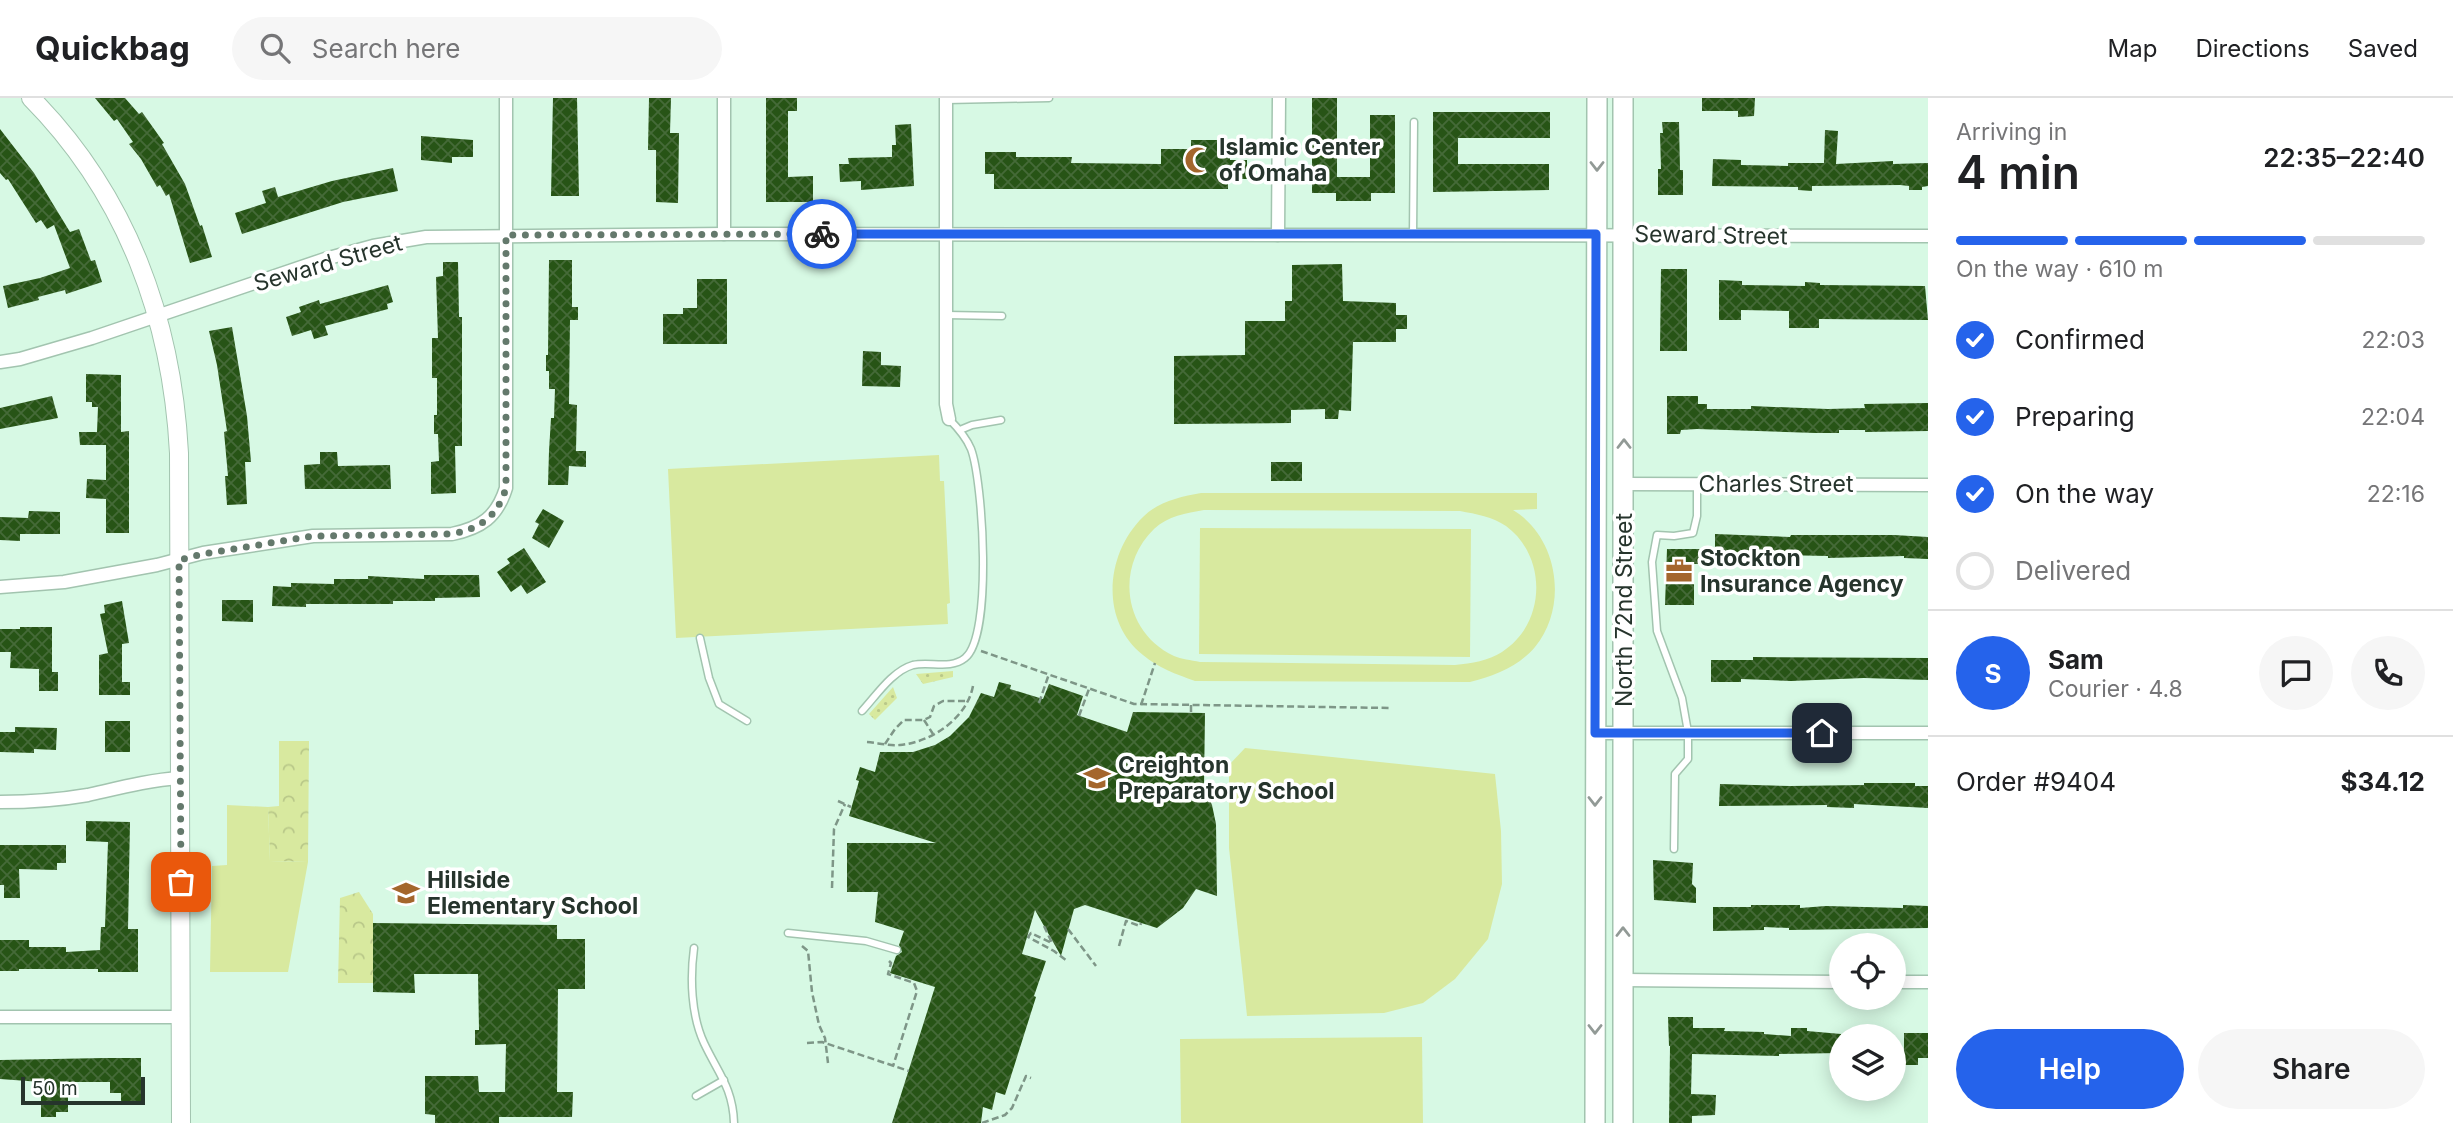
<!DOCTYPE html>
<html lang="en">
<head>
<meta charset="utf-8">
<style>
  :root { --surface:#fff; --page:#f6f6f6; --text:#202124; --muted:#757577; --line:#e0e0e0; --accent:#2563eb }
  body { margin:0; font-family:Inter,sans-serif; background:var(--page); color:var(--text); height:100vh; display:flex; flex-direction:column; font-size:26px; white-space:nowrap }
  * { box-sizing:border-box; margin:0 }
  p { font-size:23px; color:var(--muted) }
  .icon { flex:none; width:38px; height:38px; fill:none; stroke:currentColor; stroke-width:2; stroke-linecap:round; stroke-linejoin:round }
  .map { position:relative; flex:1; overflow:hidden }
  .panel { display:flex; flex-direction:column; background:var(--surface); width:525px }
  .panel>* { flex:none }
  .buttons { position:absolute; left:1829px; top:835px; display:grid; gap:14px }
  .buttons a { display:grid; place-items:center; width:77px; height:77px; border-radius:50%; background:var(--surface); box-shadow:0 4px 18px #0003; font-size:35px }
  .scale { position:absolute; left:21px; bottom:18px; width:124px; box-sizing:border-box; padding-left:7px; border:4px solid #26342c; border-top:0; font-size:19px; line-height:24px; white-space:nowrap; color:#26342c; -webkit-text-stroke:5px #fff; paint-order:stroke }
  .pin { position:absolute; display:grid; place-items:center; width:60px; height:60px; color:#fff; margin:-30px; border-radius:14px; box-shadow:0 4px 10px #0006 }
  .courier { position:absolute; display:grid; place-items:center; width:70px; height:70px; margin:-35px; border:5px solid #2563eb; border-radius:50%; background:#fff; color:#222; box-shadow:0 2px 9px #0007 }
  .summary em { font-style:normal; font-weight:600 }
  .summary div { display:flex; flex-direction:column-reverse }
  .summary { display:flex; align-items:center; justify-content:space-between; height:119px; padding:0 28px }
  h1 { font-size:46px; font-weight:600; line-height:52px }
  .bar { display:grid; grid-template-columns:repeat(4,1fr); gap:10px 7px; align-content:center; height:84px; padding:0 28px }
  .bar i { height:9px; border-radius:5px; background:var(--line) }
  .bar .selected { background:var(--accent) }
  .bar p { grid-column:span 4 }
  .line { display:flex; align-items:center; gap:18px; padding:0 28px; border-top:2px solid var(--line) }
  .line div { flex:1 }
  .round { display:grid; place-items:center; flex:none; width:74px; height:74px; border-radius:37px; background:var(--page) }
  ol { padding:0 28px; list-style:none }
  li { display:flex; align-items:center; gap:21px; height:77px }
  li p { margin-inline-start:auto }
  li .icon { padding:7px; border-radius:50%; background:var(--accent); color:#fff; stroke-width:4 }
  li:last-child { color:var(--muted) }
  li i { width:38px; height:38px; border:4px solid var(--line); border-radius:50% }
  .cta { display:flex; gap:14px; margin-top:auto; padding:14px 28px }
  .cta a { flex:1; height:80px; border-radius:42px; background:var(--accent); color:#fff; font-size:28px; font-weight:600; line-height:80px; text-align:center }
  .cta a+a { background:var(--page); color:var(--text) }
  header { display:flex; align-items:center; gap:42px; box-sizing:border-box; height:98px; padding:0 35px; background:var(--surface); border-bottom:2px solid var(--line) }
  header strong { font-size:33px }
  nav { display:flex; gap:38px; margin-inline-start:auto; font-size:24px }
  .search { width:490px; height:63px; background:var(--page); display:flex; align-items:center; gap:18px; box-sizing:border-box; padding:0 24px; border-radius:38px; color:var(--muted); font-size:26px }
  main { display:flex; flex:1; min-height:0 }
  .map>svg:first-child { display:block }
  .grass { fill:url(#grass-dots) }
  .forest { fill:url(#forest-crowns) }
  .pitch { fill:#d8e99f; fill-rule:evenodd }
  .building { fill:url(#building-cross-hatch) }
  .lines { fill:none; stroke-linecap:round; stroke-linejoin:round }
  .lane-casing { stroke:#a2c4af; stroke-width:9 }
  .street-casing { stroke:#a2c4af; stroke-width:15 }
  .secondary-casing { stroke:#a2c4af; stroke-width:20 }
  .primary-casing { stroke:#a2c4af; stroke-width:22 }
  .path { stroke:#7e9687; stroke-width:2.5; stroke-dasharray:7 3.5; stroke-linecap:butt }
  .lane { stroke:#fff; stroke-width:6 }
  .street { stroke:#fff; stroke-width:12 }
  .secondary { stroke:#fff; stroke-width:18 }
  .primary { stroke:#fff; stroke-width:19 }
  .oneway { stroke:#929a96 }
  .done { stroke:#64796c; stroke-width:7; stroke-dasharray:0 12.6 }
  .route { stroke:#2563eb; stroke-width:9 }
  .labels { text-anchor:middle; stroke-width:7; stroke-linejoin:round; paint-order:stroke }
  .poi-label { font-size:23px; font-weight:bold; fill:#26342c; stroke:#fff; text-anchor:start }
  .street-label { font-size:23px; fill:#26342c; stroke:#fff }
</style>
</head>
<body>
<header>
<strong>Quickbag</strong>
<div class="search"><svg class="icon" aria-label="search" viewBox="0 0 24 24"><circle cx="10" cy="10" r="6"/><path d="M15 15l6 6"/></svg>Search here</div>
<nav><a>Map</a><a>Directions</a><a>Saved</a></nav>
</header>
<main>
<div class="map">
<svg width="1928" height="1025" viewBox="0 0 1928 1025">
  <defs>
    <pattern id="grass-dots" width="8" height="8" patternUnits="userSpaceOnUse" patternTransform="scale(1.75)"><rect width="8" height="8" fill="#d8e99f"/><path d="M2 2h.1M6 6h.1" fill="none" stroke="#b9c889" stroke-width="1.8" stroke-linecap="round"/></pattern>
    <pattern id="forest-crowns" width="20" height="18" patternUnits="userSpaceOnUse" patternTransform="scale(1.75)"><rect width="20" height="18" fill="#d8e99f"/><path d="M2 6a3 3 0 1 1 6 0M12 15a3 3 0 1 1 6 0" fill="none" stroke="#b9c889"/></pattern>
    <pattern id="building-cross-hatch" width="8" height="8" patternUnits="userSpaceOnUse" patternTransform="scale(1.75)"><rect width="8" height="8" fill="#275416"/><path d="M0 0l8 8M0 8l8-8" fill="none" stroke="#456a38"/></pattern>
  </defs>
  <rect width="100%" height="100%" fill="#d7f9e4"/>
  <g class="grass">
    <polygon points="953,573 953,579 923,586 916,576"/>
    <polygon points="893,589 897,600 875,622 869,616"/>
  </g>
  <g class="forest">
    <polygon points="279,643 309,643 308,764 270,763 268,709 279,708"/>
    <polygon points="359,794 373,816 373,885 338,885 340,800"/>
  </g>
  <g class="pitch">
    <polygon points="939,357 940,383 944,383 950,505 947,506 948,526 676,540 668,371"/>
    <path d="M1201 395H1537V411L1513 412C1558 439 1569 508 1535 549 1518 569 1494 578 1470 584L1195 583C1176 576 1158 570 1143 557 1099 522 1106 455 1143 419 1159 403 1180 399 1201 395ZM1204 412 1460 413C1476 416 1493 419 1506 428 1548 459 1546 526 1502 554 1488 563 1472 565 1455 567L1200 564C1191 562 1181 561 1174 558 1123 534 1115 469 1154 431 1168 418 1186 415 1204 412Z"/>
    <polygon points="1200,430 1471,431 1470,559 1199,556"/>
    <polygon points="1245,650 1495,676 1501,733 1502,786 1488,841 1455,881 1423,905 1384,915 1247,918 1229,750 1229,667"/>
    <polygon points="227,707 268,709 270,763 308,764 288,874 210,874 212,768 227,767"/>
    <polygon points="1422,939 1423,1025 1181,1025 1180,941"/>
  </g>
  <g class="building">
    <polygon points="95,0 125,0 139,16 142,14 164,45 162,46 185,86 200,128 202,127 212,159 190,165 169,96 166,98 160,87 157,89 141,61 129,46 133,44 117,21 114,23"/>
    <polygon points="553,0 577,0 579,98 551,98"/>
    <polygon points="649,0 671,0 670,35 679,35 678,105 656,104 656,52 648,52"/>
    <polygon points="766,0 797,0 797,13 788,13 788,79 813,78 813,104 766,104"/>
    <polygon points="1312,0 1337,0 1337,79 1370,79 1370,17 1395,17 1395,95 1371,95 1371,103 1336,103 1336,95 1312,95"/>
    <polygon points="1702,0 1755,0 1754,18 1738,19 1738,13 1702,13"/>
    <polygon points="1433,14 1550,14 1550,40 1458,40 1458,66 1549,66 1549,92 1433,94"/>
    <polygon points="1662,24 1679,24 1680,72 1683,72 1683,97 1658,97 1658,71 1661,71 1660,35 1663,35"/>
    <polygon points="911,26 914,88 861,92 861,83 840,84 839,66 849,66 848,60 892,59 892,47 896,47 895,27"/>
    <polygon points="0,31 34,75 70,134 79,131 91,163 95,162 102,184 66,196 65,192 38,199 39,202 8,210 3,188 40,180 70,170 54,127 47,131 41,122 36,125 8,81 6,82 0,75"/>
    <polygon points="1825,32 1838,33 1836,66 1893,63 1893,66 1928,65 1928,88 1922,89 1922,92 1909,92 1909,88 1900,87 1812,88 1812,93 1798,92 1798,89 1712,88 1713,61 1741,62 1741,67 1788,68 1788,65 1824,65"/>
    <polygon points="421,38 473,42 473,59 452,59 452,65 421,62"/>
    <polygon points="1191,42 1230,42 1230,62 1247,62 1247,81 1228,81 1228,91 994,91 994,76 985,76 985,54 1016,54 1016,59 1072,59 1071,65 1161,66 1161,51 1191,51"/>
    <polygon points="393,70 398,93 343,104 242,136 235,115 266,105 262,93 275,89 278,99 332,83"/>
    <polygon points="549,162 572,162 572,209 578,209 578,222 570,222 569,306 577,307 576,353 586,353 586,369 569,368 568,387 548,387 549,353 551,320 554,320 555,291 549,291 549,273 546,273 546,257 548,257"/>
    <polygon points="443,164 458,164 459,219 462,219 462,348 455,348 456,395 431,396 431,364 439,363 438,336 434,336 434,317 437,317 437,280 432,280 432,240 438,240 436,179 443,178"/>
    <polygon points="1342,166 1343,203 1396,205 1396,217 1407,217 1407,231 1396,231 1396,244 1353,244 1351,313 1339,312 1338,321 1325,321 1325,311 1291,312 1291,325 1174,326 1174,258 1245,257 1245,223 1285,223 1285,203 1292,203 1292,167"/>
    <polygon points="1661,171 1687,171 1687,253 1660,253"/>
    <polygon points="697,181 727,181 727,246 663,246 663,216 683,216 683,210 697,210"/>
    <polygon points="1719,182 1742,183 1742,187 1805,188 1805,184 1820,185 1820,187 1925,188 1928,222 1819,221 1819,230 1789,230 1789,213 1741,212 1741,222 1719,222"/>
    <polygon points="388,187 393,204 387,206 388,211 325,228 328,237 314,241 311,232 292,238 286,219 301,214 299,209 319,202 320,206"/>
    <polygon points="232,229 247,318 251,364 245,364 247,406 227,407 225,378 228,378 224,334 227,333 217,267 209,233"/>
    <polygon points="863,253 881,254 881,267 901,268 900,289 862,288"/>
    <polygon points="86,276 121,277 121,334 129,333 129,435 106,435 106,401 86,400 87,381 106,382 106,347 80,347 79,334 97,334 98,309 92,309 92,304 86,304"/>
    <polygon points="52,298 58,320 0,331 0,310"/>
    <polygon points="1667,298 1698,298 1698,306 1707,306 1707,311 1751,311 1751,308 1828,311 1865,310 1864,306 1928,305 1928,333 1865,334 1865,332 1839,332 1839,335 1816,335 1697,331 1681,332 1680,336 1667,336"/>
    <polygon points="320,354 337,354 338,368 390,367 391,391 305,391 304,367 320,366"/>
    <rect x="1271" y="364" width="31" height="19"/>
    <polygon points="543,411 564,423 549,450 532,440 539,426 535,424"/>
    <polygon points="29,413 60,414 60,436 20,436 20,443 0,442 0,419 28,420"/>
    <polygon points="1715,436 1790,439 1791,437 1894,437 1928,439 1928,461 1904,460 1904,458 1828,460 1828,458 1779,457 1779,460 1725,458 1725,466 1694,466 1694,507 1665,507 1667,451 1715,451"/>
    <polygon points="524,450 546,484 527,496 521,487 511,494 497,474 510,465 507,461"/>
    <polygon points="424,477 479,477 480,499 435,500 435,503 393,503 393,506 306,506 306,509 272,508 273,488 291,489 291,485 334,486 334,481 368,481 368,478 424,481"/>
    <polygon points="222,502 253,502 253,524 222,523"/>
    <polygon points="122,503 129,545 122,546 122,584 130,584 130,597 99,597 99,557 108,555 100,516 105,515 104,507"/>
    <polygon points="20,529 52,529 52,574 58,574 58,593 39,593 39,571 10,570 11,554 0,554 0,531 20,531"/>
    <polygon points="1753,559 1928,560 1928,582 1864,580 1791,583 1741,581 1741,584 1711,584 1711,562 1753,562"/>
    <polygon points="999,584 1011,587 1010,591 1043,601 1049,586 1083,598 1077,617 1127,634 1133,614 1205,615 1204,689 1212,707 1216,726 1217,798 1196,791 1183,810 1157,830 1085,807 1074,811 1061,858 1035,812 1022,856 1046,863 1034,898 1036,899 1005,997 996,994 992,1012 983,1009 981,1025 892,1025 935,889 890,875 896,858 902,854 899,847 904,833 875,824 878,794 847,794 847,745 936,745 849,718 859,683 856,682 860,669 875,674 880,654 913,654 935,647 950,638 969,619 981,595 994,599"/>
    <rect x="105" y="623" width="25" height="31"/>
    <polygon points="15,629 57,630 56,652 34,651 34,655 0,654 0,634 15,634"/>
    <polygon points="1864,685 1915,685 1915,688 1928,688 1928,710 1854,706 1854,710 1827,709 1827,707 1719,708 1720,686 1790,688 1864,687"/>
    <polygon points="86,723 130,724 128,831 138,831 138,874 98,874 98,871 19,871 19,873 0,873 0,842 29,842 29,849 66,849 66,854 100,852 101,829 105,829 108,744 86,743"/>
    <polygon points="0,747 66,747 66,765 57,765 57,772 19,771 20,800 4,800 4,787 0,787"/>
    <polygon points="1653,762 1693,765 1692,786 1696,790 1696,805 1654,802"/>
    <polygon points="1751,807 1800,807 1800,810 1826,808 1903,810 1903,807 1928,808 1928,830 1789,832 1789,830 1764,829 1764,832 1713,833 1713,809 1751,809"/>
    <polygon points="373,825 557,827 557,841 585,841 585,891 558,891 557,994 573,994 572,1019 499,1019 499,1025 435,1025 435,1017 425,1016 425,978 478,978 479,994 505,994 506,946 475,947 475,932 479,932 478,876 414,876 415,895 373,894"/>
    <polygon points="1668,919 1693,919 1693,930 1725,930 1724,933 1764,934 1764,936 1791,938 1791,930 1807,930 1807,933 1841,936 1841,955 1779,956 1779,958 1692,956 1691,996 1716,997 1715,1017 1692,1018 1692,1025 1669,1025 1670,948 1669,948"/>
    <polygon points="1904,935 1928,935 1928,960 1918,960 1918,967 1904,967"/>
    <polygon points="105,960 141,960 141,1003 121,1003 121,995 110,995 110,984 68,984 68,1014 56,1014 56,1019 41,1019 41,984 0,981 0,962"/>
  </g>
  <g class="lines">
    <g class="lane-casing">
      <g id="lane">
        <polyline points="946,2 1049,0"/>
        <polyline points="1413,137 1414,24"/>
        <polyline points="946,217 1002,218"/>
        <polyline points="960,332 972,327 1001,322"/>
        <polyline points="700,540 709,580 719,606 747,623"/>
        <path d="M862 613C876 598 892 573 913 567 930 563 950 572 965 560 993 538 983 383 971 351 966 339 958 330 949 321"/>
        <polyline points="1674,751 1675,676 1688,661 1688,634 1682,600 1657,533 1652,464 1657,437 1674,438 1693,435 1697,418 1697,386"/>
        <polyline points="788,835 866,843 897,852"/>
        <path d="M694 850C690 880 691 917 704 945 718 975 733 990 734 1025"/>
        <polyline points="696,998 724,982"/>
      </g>
    </g>
    <g class="street-casing">
      <g id="street">
        <polyline points="946,0 946,306 949,321"/>
        <polyline points="724,136 724,0"/>
        <polyline points="1278,137 1279,0"/>
        <polyline points="0,264 20,261 92,240 325,161 373,148 426,139 724,136 1928,138"/>
        <polyline points="1624,386 1928,387"/>
        <path d="M0 489 64 484 157 467 203 455 313 438 452 436C481 430 497 419 506 390V0"/>
        <polyline points="1595,635 1928,635"/>
        <path d="M0 704C29 704 59 702 88 697 119 690 149 682 180 680"/>
        <polyline points="1623,882 1841,884"/>
        <polyline points="1894,884 1928,884"/>
        <polyline points="0,919 182,919"/>
      </g>
    </g>
    <g class="secondary-casing">
      <path id="secondary" d="M31 0C127 97 172 221 179 355L181 1025"/>
    </g>
    <g class="primary-casing">
      <g id="primary">
        <polyline points="1595,1025 1597,0"/>
        <polyline points="1623,1025 1623,0"/>
      </g>
    </g>
    <g class="path">
      <polyline points="981,553 1134,606 1390,610"/>
      <polyline points="1039,605 1049,576"/>
      <polyline points="1141,607 1155,565"/>
      <polyline points="1191,607 1191,615"/>
      <polyline points="1079,618 1089,591"/>
      <polyline points="924,622 933,636"/>
      <path d="M867 644C878 645 889 648 900 647 932 644 967 620 973 588"/>
      <polyline points="885,646 895,631 904,622 924,622 930,619 934,608 943,603 967,603"/>
      <polyline points="838,703 851,709"/>
      <polyline points="832,790 834,731 845,706"/>
      <polyline points="1044,828 1052,845 1031,835 1028,839 1054,853 1067,863"/>
      <polyline points="1068,831 1096,868"/>
      <polyline points="802,848 808,853 812,894 819,927 825,940 828,965"/>
      <polyline points="1119,848 1126,823 1140,828 1141,825"/>
      <polyline points="889,863 891,865 888,876 914,885 917,893 893,968"/>
      <polyline points="807,945 822,944 909,973"/>
      <polyline points="982,1025 1005,1017 1012,1010 1026,978 1031,980"/>
    </g>
    <use href="#lane" class="lane"/>
    <use href="#street" class="street"/>
    <use href="#secondary" class="secondary"/>
    <use href="#primary" class="primary"/>
  </g>
  <defs><path id="oneway-chevron" d="M-2-3.5L2.5 0L-2 3.5" fill="none" stroke-width="1.6" stroke-linecap="round" stroke-linejoin="round" transform="scale(1.75)"/></defs>
  <g class="oneway">
    <use href="#oneway-chevron" transform="translate(1597 68) rotate(90)"/>
    <use href="#oneway-chevron" transform="translate(1624 346) rotate(-90)"/>
    <use href="#oneway-chevron" transform="translate(1595 703) rotate(90)"/>
    <use href="#oneway-chevron" transform="translate(1623 834) rotate(-90)"/>
    <use href="#oneway-chevron" transform="translate(1595 931) rotate(90)"/>
  </g>
  <g class="lines">
    <path class="done" d="M181 784 179 462 203 456 313 438 452 436C481 430 497 419 506 390V137L822 136"/>
    <polyline class="route" points="822,136 1596,136 1595,635 1822,635"/>
  </g>
  <defs>
    <g id="mosque-bare" transform="scale(2.1)"><path d="M3.5-4.9A6 6 0 1 0 3.5 4.9A5 5 0 1 1 3.5-4.9Z" fill="#a4662c" stroke="#fff" stroke-width="2.5" paint-order="stroke"/></g>
    <g id="office-bare" transform="scale(2.1)"><path d="M-6-3h4V-5.5h4V-3h4V5H-6ZM-1-4.5V-3h2v-1.5ZM-6 0V1H6V0Z" fill="#a4662c" stroke="#fff" stroke-width="2.5" paint-order="stroke"/></g>
    <g id="school-bare" transform="scale(2.1)"><path d="M0-5L7-2L0 1L-7-2ZM-4 1L0 2.5L4 1V4Q0 6-4 4Z" fill="#a4662c" stroke="#fff" stroke-width="2.5" paint-order="stroke"/></g>
  </defs>
  <g fill-rule="evenodd">
    <use href="#mosque-bare" x="1198" y="62"/>
    <use href="#office-bare" x="1679" y="473"/>
    <use href="#school-bare" x="1097" y="680"/>
    <use href="#school-bare" x="406" y="795"/>
  </g>
  <g class="labels">
    <g class="poi-label">
      <text x="1219" y="57">Islamic Center<tspan x="1219" dy="26">of Omaha</tspan></text>
      <text x="1700" y="468">Stockton<tspan x="1700" dy="26">Insurance Agency</tspan></text>
      <text x="1118" y="675">Creighton<tspan x="1118" dy="26">Preparatory School</tspan></text>
      <text x="427" y="790">Hillside<tspan x="427" dy="26">Elementary School</tspan></text>
    </g>
    <g class="street-label">
      <text transform="translate(1711 137) rotate(1)" y="8">Seward Street</text>
      <text transform="translate(328 165) rotate(-16)" y="8">Seward Street</text>
      <text x="1776" y="394">Charles Street</text>
      <text transform="translate(1624 512) rotate(-90)" y="8">North 72nd Street</text>
    </g>
  </g>
</svg>
<div class="buttons">
<a><svg class="icon" aria-label="locate" viewBox="0 0 24 24"><circle cx="12" cy="12" r="6"/><path d="M12 2v4M12 18v4M2 12h4M18 12h4"/></svg></a>
<a><svg class="icon" aria-label="layers" viewBox="0 0 24 24"><path d="M12 4l9 5-9 5-9-5zM3 14l9 5 9-5"/></svg></a>
</div>
<div class="scale">50 m</div>
<div class="pin" style="left:181px;top:784px;background:#ea580c"><svg class="icon" aria-label="bag" viewBox="0 0 24 24"><path d="M5 8h14l-1 12H6zM9 8a3 3 0 0 1 6 0"/></svg></div>
<div class="pin" style="left:1822px;top:635px;background:#1f2937"><svg class="icon" aria-label="home" viewBox="0 0 24 24"><path d="M3 11l9-7 9 7M6 9v11h12V9"/></svg></div>
<div class="courier" style="left:822px;top:136px"><svg class="icon" aria-label="bike" viewBox="0 0 24 24"><circle cx="6" cy="16" r="4"/><circle cx="18" cy="16" r="4"/><path d="M6 16l4-8h5l3 8M10 8l3 8H6M13 5h3"/></svg></div>
</div>
<section class="panel">
<div class="summary"><div><h1>4 min</h1><p>Arriving in</p></div><em>22:35–22:40</em></div>
<div class="bar"><i class="selected"></i><i class="selected"></i><i class="selected"></i><i></i><p>On the way · 610 m</p></div>
<ol>
<li><svg class="icon" aria-label="check" viewBox="0 0 24 24"><path d="M5 12l5 5 9-10"/></svg>Confirmed<p>22:03</p></li>
<li><svg class="icon" aria-label="check" viewBox="0 0 24 24"><path d="M5 12l5 5 9-10"/></svg>Preparing<p>22:04</p></li>
<li><svg class="icon" aria-label="check" viewBox="0 0 24 24"><path d="M5 12l5 5 9-10"/></svg>On the way<p>22:16</p></li>
<li><i></i>Delivered</li>
</ol>
<div class="line" style="height:126px"><b class="round" style="background:var(--accent);color:#fff">S</b><div><b>Sam</b><p>Courier · 4.8</p></div><a class="round"><svg class="icon" aria-label="chat" viewBox="0 0 24 24"><path d="M4 5h16v11H9l-5 4z"/></svg></a><a class="round"><svg class="icon" aria-label="phone" viewBox="0 0 24 24"><path d="M5 4h4l2 5-3 2q2 4 5 5l2-3 5 2v4C11 20 4 13 5 4z"/></svg></a></div>
<div class="line" style="height:91px"><div>Order #9404</div><b>$34.12</b></div>
<div class="cta"><a>Help</a><a>Share</a></div>
</section>
</main>
</body>
</html>
